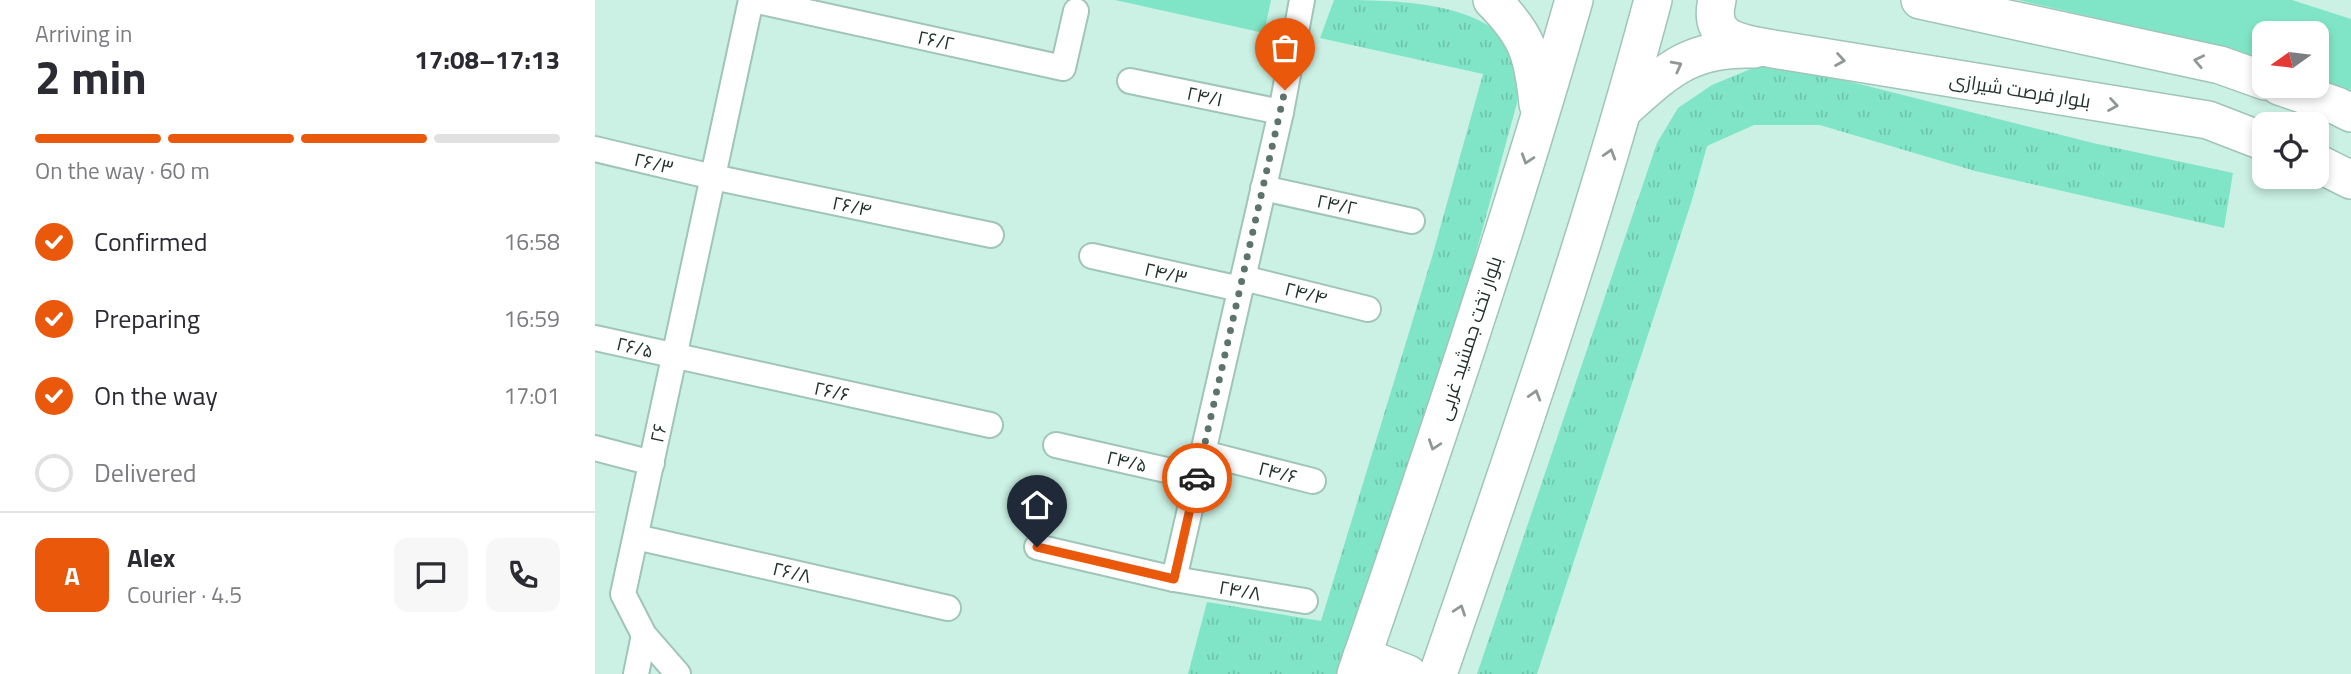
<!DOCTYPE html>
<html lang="en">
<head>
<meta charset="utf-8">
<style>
  :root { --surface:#fff; --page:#f7f7f7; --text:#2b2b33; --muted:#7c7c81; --line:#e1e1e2; --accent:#ea580c }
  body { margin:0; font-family:"Titillium Web",Cairo,sans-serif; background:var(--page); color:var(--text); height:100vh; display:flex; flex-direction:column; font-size:26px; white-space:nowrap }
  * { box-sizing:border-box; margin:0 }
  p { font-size:23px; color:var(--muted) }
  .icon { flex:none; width:38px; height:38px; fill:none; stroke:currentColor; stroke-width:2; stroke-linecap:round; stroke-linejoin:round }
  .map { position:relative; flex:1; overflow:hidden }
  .drawer { display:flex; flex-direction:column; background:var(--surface); width:595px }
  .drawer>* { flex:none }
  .needle { width:46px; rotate:256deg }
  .fabs { position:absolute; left:1657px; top:21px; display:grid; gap:14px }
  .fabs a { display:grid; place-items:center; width:77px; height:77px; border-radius:14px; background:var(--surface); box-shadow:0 4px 10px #0003; font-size:35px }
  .pin { position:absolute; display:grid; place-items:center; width:60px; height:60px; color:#fff; margin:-72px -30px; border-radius:50% 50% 50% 0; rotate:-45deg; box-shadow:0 0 7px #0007 }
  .pin .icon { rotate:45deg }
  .courier { position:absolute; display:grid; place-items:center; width:70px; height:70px; margin:-35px; border:5px solid #ea580c; border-radius:50%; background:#fff; color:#222; box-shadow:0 2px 9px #0007 }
  .overview em { font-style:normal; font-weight:700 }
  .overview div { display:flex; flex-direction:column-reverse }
  .overview { display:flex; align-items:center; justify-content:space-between; height:119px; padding:0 35px }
  h1 { font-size:46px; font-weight:700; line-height:52px }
  .bar { display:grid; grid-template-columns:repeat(4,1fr); gap:10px 7px; align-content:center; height:84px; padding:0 35px }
  .bar i { height:9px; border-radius:5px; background:var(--line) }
  .bar .active { background:var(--accent) }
  .bar p { grid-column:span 4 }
  .line { display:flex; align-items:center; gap:18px; padding:0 35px; border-top:2px solid var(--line) }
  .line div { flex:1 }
  .round { display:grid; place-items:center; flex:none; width:74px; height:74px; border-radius:14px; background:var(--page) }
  ol { padding:0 35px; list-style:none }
  li { display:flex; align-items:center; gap:21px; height:77px }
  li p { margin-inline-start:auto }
  li .icon { padding:7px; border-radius:50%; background:var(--accent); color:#fff; stroke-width:4 }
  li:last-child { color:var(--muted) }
  li i { width:38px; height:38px; border:4px solid var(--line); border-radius:50% }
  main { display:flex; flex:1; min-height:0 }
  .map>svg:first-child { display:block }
  .grass { fill:url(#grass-tufts) }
  .park { fill:#80e5c6 }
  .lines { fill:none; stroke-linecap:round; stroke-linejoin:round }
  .street-casing { stroke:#a0c5b8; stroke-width:28 }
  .primary-casing { stroke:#a0c5b8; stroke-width:40 }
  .street { stroke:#fff; stroke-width:24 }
  .primary { stroke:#fff; stroke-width:37 }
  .oneway { stroke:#909896 }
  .done { stroke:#5d746c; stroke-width:7; stroke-dasharray:0 12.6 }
  .route { stroke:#ea580c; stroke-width:9 }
  .labels { text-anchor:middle; stroke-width:6; stroke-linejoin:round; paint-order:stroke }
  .street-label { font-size:19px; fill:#22312c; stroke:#fff }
</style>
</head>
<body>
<main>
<section class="drawer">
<div class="overview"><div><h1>2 min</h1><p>Arriving in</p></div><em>17:08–17:13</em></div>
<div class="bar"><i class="active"></i><i class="active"></i><i class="active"></i><i></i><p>On the way · 60 m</p></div>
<ol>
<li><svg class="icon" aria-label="check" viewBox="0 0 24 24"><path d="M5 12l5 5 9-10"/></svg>Confirmed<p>16:58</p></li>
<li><svg class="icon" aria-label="check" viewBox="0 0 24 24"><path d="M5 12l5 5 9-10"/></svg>Preparing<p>16:59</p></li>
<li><svg class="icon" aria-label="check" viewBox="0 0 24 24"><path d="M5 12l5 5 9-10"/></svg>On the way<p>17:01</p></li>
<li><i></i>Delivered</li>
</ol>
<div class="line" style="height:126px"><b class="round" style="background:var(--accent);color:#fff">A</b><div><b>Alex</b><p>Courier · 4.5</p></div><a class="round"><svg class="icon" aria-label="chat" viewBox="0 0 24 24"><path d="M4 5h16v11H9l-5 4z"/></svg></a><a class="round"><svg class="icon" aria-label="phone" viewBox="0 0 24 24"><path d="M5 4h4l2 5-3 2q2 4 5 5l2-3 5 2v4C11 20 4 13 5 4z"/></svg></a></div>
</section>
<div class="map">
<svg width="1756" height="674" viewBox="0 0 1756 674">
  <defs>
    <pattern id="grass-tufts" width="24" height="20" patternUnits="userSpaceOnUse" patternTransform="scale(1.75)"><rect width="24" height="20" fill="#80e5c6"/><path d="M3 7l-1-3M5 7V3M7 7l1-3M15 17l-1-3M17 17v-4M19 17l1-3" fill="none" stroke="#6ec5aa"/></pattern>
  </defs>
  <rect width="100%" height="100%" fill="#caf1e3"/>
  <g class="grass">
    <path d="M739 0C798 0 902 0 921 60 924 73 922 90 922 103L853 355 743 674H593L612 602 726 621 837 257 888 74 725 38Z"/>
    <polygon points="1163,66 1201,68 1498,143 1638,173 1629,228 1380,171 1225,125 1159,125 1112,146 1097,200 942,674 882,674 1062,143 1083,108 1117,85"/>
  </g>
  <g class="park">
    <polygon points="520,0 676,0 669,33"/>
    <polygon points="1423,0 1697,0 1756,19 1756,94 1722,81 1722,33 1670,33 1669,62 1628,47"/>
  </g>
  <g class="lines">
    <g class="street-casing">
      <g id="street">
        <polyline points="158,0 468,68 481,11"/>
        <polyline points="535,81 686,112"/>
        <polyline points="0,149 118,177 396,235"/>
        <polyline points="668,188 817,221"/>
        <polyline points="497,256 645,289"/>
        <polyline points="648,278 773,309"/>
        <polyline points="0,338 395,425"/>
        <polyline points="461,445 602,477"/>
        <polyline points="0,448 57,463"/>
        <polyline points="608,453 718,481"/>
        <polyline points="41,537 353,608"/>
        <polyline points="442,547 579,579 710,601"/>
        <polyline points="579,579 686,112 707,0"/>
        <polyline points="41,674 49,635"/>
        <polyline points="83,674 49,635 28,594 156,0"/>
      </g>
    </g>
    <g class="primary-casing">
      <g id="primary">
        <path d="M897 0C933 36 938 55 943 104"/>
        <path d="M1122 0C1112 42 1148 43 1178 49L1613 120 1670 142"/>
        <polyline points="1325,0 1625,65 1670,81"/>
        <polyline points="1684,86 1742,106 1756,113"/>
        <path d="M1029 109C1074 69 1096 47 1159 49"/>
        <polyline points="1722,163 1756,180"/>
        <polyline points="767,656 813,674"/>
        <path d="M761 674C838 451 914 227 979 0"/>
        <path d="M843 674C920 451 997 228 1058 0"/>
      </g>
    </g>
    <use href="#street" class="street"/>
    <use href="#primary" class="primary"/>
  </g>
  <defs><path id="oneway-chevron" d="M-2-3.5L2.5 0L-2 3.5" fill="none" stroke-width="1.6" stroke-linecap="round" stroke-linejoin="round" transform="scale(1.75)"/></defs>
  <g class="oneway">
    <use href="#oneway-chevron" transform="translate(1245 60) rotate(9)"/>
    <use href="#oneway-chevron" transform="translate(1604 61) rotate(-168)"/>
    <use href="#oneway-chevron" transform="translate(1082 66) rotate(-28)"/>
    <use href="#oneway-chevron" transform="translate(1518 105) rotate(9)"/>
    <use href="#oneway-chevron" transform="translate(1015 154) rotate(-73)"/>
    <use href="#oneway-chevron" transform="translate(932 159) rotate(108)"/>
    <use href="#oneway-chevron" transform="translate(940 395) rotate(-73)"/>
    <use href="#oneway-chevron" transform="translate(839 445) rotate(109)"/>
    <use href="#oneway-chevron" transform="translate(865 610) rotate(-71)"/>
  </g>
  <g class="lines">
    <polyline class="done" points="602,478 690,90"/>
    <polyline class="route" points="442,547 579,579 602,478"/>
  </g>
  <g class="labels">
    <g class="street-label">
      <text transform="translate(341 40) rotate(12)" y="7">۲۶/۲</text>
      <text transform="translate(1425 90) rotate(9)" y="7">بلوار فرصت شیرازی</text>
      <text transform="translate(610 96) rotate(12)" y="7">۲۴/۱</text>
      <text transform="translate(59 163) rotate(13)" y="7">۲۶/۳</text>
      <text transform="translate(742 204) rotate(12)" y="7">۲۴/۲</text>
      <text transform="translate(257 206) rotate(12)" y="7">۲۶/۴</text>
      <text transform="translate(571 273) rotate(13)" y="7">۲۴/۳</text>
      <text transform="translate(711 293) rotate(14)" y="7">۲۴/۴</text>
      <text transform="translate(874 338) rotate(-72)" y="7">بلوار تخت جمشید غربی</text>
      <text transform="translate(40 347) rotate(13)" y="7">۲۶/۵</text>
      <text transform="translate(237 391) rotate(12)" y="7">۲۶/۶</text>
      <text transform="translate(63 433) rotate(-78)" y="7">۲۶</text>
      <text transform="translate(532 461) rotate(13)" y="7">۲۴/۵</text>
      <text transform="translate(683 472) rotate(14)" y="7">۲۴/۶</text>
      <text transform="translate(197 572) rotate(13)" y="7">۲۶/۸</text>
      <text transform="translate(645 590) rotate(10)" y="7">۲۴/۸</text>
    </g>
  </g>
</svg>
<div class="fabs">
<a><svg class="needle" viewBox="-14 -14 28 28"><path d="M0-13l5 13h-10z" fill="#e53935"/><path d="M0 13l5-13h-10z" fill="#7c7c81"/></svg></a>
<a><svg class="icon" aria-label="locate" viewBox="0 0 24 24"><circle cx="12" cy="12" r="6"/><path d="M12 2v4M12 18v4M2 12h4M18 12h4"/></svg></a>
</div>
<div class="pin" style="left:690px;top:90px;background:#ea580c"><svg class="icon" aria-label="bag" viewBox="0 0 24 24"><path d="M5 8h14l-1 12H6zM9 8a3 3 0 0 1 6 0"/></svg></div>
<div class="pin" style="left:442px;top:547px;background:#1f2937"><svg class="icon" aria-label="home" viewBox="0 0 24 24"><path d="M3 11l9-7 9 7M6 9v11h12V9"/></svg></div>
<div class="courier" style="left:602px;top:478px"><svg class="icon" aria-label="car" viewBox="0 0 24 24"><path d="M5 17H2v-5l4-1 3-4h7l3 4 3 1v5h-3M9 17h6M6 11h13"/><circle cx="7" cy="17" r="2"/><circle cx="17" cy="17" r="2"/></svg></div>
</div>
</main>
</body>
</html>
